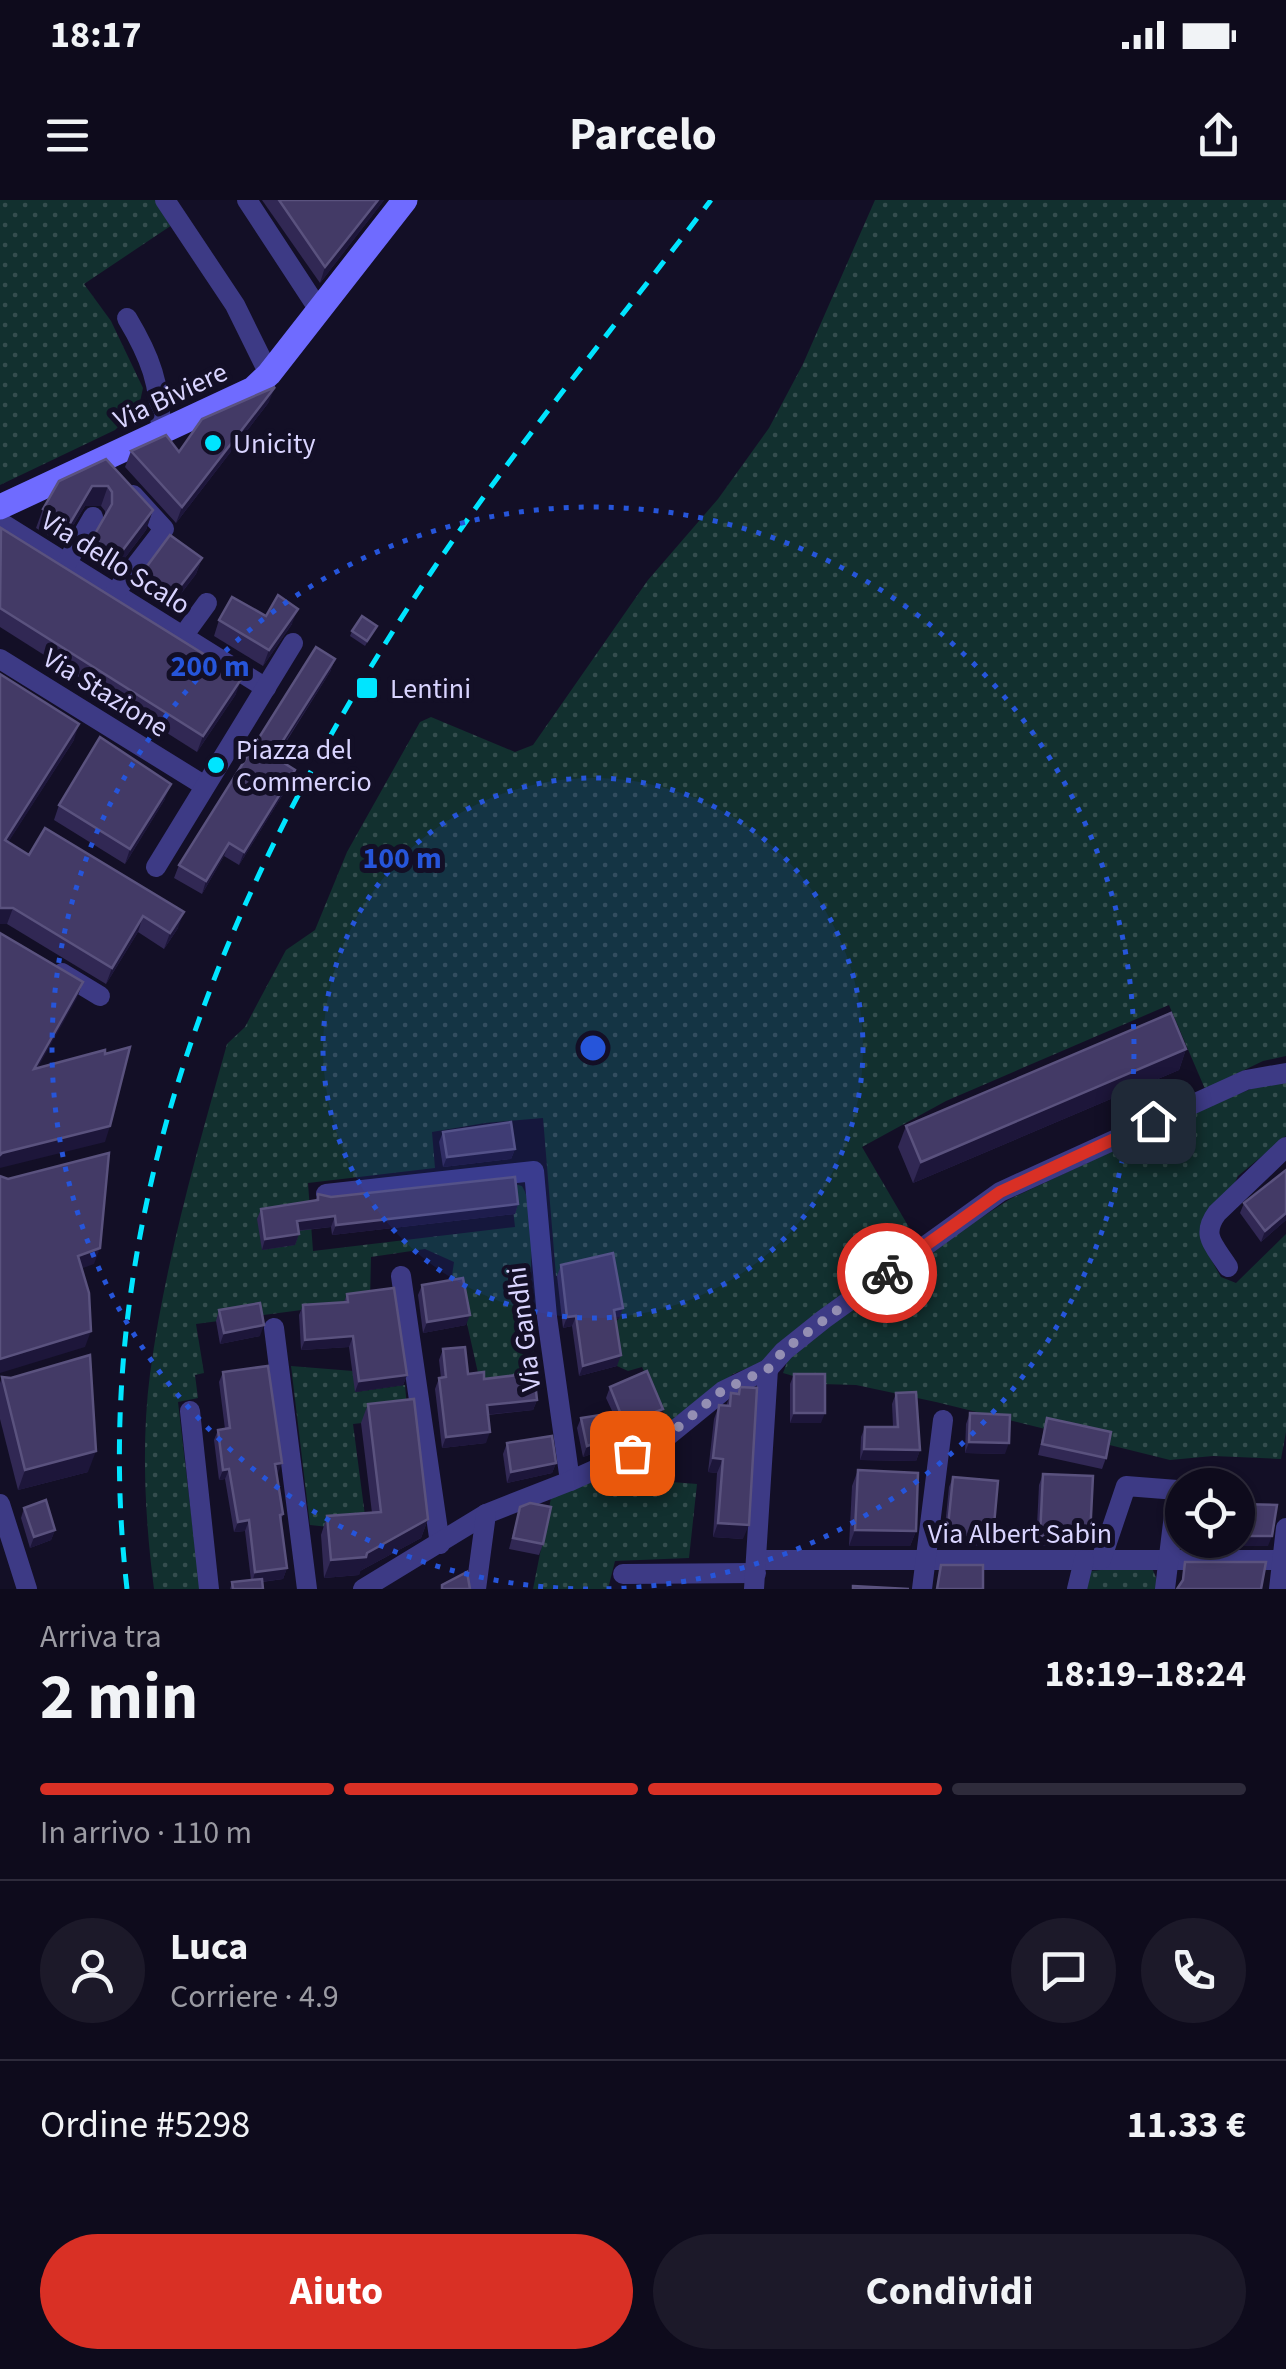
<!DOCTYPE html>
<html lang="it">
<head>
<meta charset="utf-8">
<style>
  :root { --surface:#0e0b1c; --page:#1c1929; --text:#f1f3f6; --muted:#9b9ba3; --line:#2e2b3b; --accent:#d93025 }
  body { margin:0; font-family:"Source Sans 3",sans-serif; background:var(--page); color:var(--text); height:100vh; display:flex; flex-direction:column; font-size:38px; white-space:nowrap }
  * { box-sizing:border-box; margin:0 }
  p { font-size:32px; color:var(--muted) }
  .icon { flex:none; width:55px; height:55px; fill:none; stroke:currentColor; stroke-width:2; stroke-linecap:round; stroke-linejoin:round }
  .map { position:relative; height:1389px; overflow:hidden }
  .side { display:flex; flex-direction:column; background:var(--surface); flex:1 }
  .side>* { flex:none }
  .controls { position:absolute; left:1165px; top:1268px; display:grid; gap:20px }
  .controls a { display:grid; place-items:center; width:90px; height:90px; border-radius:50%; background:var(--surface); box-shadow:0 2px 8px #0004,0 0 0 2px var(--line); font-size:50px }
  .pin { position:absolute; display:grid; place-items:center; width:85px; height:85px; color:#fff; margin:-42px; border-radius:20px; box-shadow:0 5px 15px #0006 }
  .courier { position:absolute; display:grid; place-items:center; width:100px; height:100px; margin:-50px; border:8px solid #d93025; border-radius:50%; background:#fff; color:#222; box-shadow:0 2px 12px #0007 }
  .head em { font-style:normal; font-weight:700 }
  .head div { display:flex; flex-direction:column-reverse }
  .head { display:flex; align-items:center; justify-content:space-between; height:170px; padding:0 40px }
  h1 { font-size:65px; font-weight:700; line-height:75px }
  .bar { display:grid; grid-template-columns:repeat(4,1fr); gap:15px 10px; align-content:center; height:120px; padding:0 40px }
  .bar i { height:12px; border-radius:8px; background:var(--line) }
  .bar .active { background:var(--accent) }
  .bar p { grid-column:span 4 }
  .line { display:flex; align-items:center; gap:25px; padding:0 40px; border-top:2px solid var(--line) }
  .line div { flex:1 }
  .round { display:grid; place-items:center; flex:none; width:105px; height:105px; border-radius:52px; background:var(--page) }
  .action { display:flex; gap:20px; margin-top:auto; padding:20px 40px }
  .action a { flex:1; height:115px; border-radius:60px; background:var(--accent); color:#fff; font-size:40px; font-weight:700; line-height:115px; text-align:center }
  .action a+a { background:var(--page); color:var(--text) }
  .status { display:flex; justify-content:space-between; align-items:center; height:70px; padding:0 50px; background:var(--surface); direction:ltr }
  .status svg { height:28px; fill:currentColor }
  header { display:flex; justify-content:space-between; align-items:center; height:130px; padding:0 40px; background:var(--surface); font-size:45px; font-weight:700 }
  .map>svg:first-child { display:block }
  .grass { fill:url(#grass-dots) }
  .lines { fill:none; stroke-linecap:round; stroke-linejoin:round }
  .minor { stroke:#3d3a85; stroke-width:20 }
  .secondary { stroke:#6f6bff; stroke-width:25 }
  .rail { stroke:#00e5ff; stroke-width:5; stroke-dasharray:15 12; stroke-linecap:butt }
  .wall { fill:#312854 }
  .shaded-wall { fill:#1d163a }
  .building { fill:#433a66; stroke:#5a527e; stroke-width:2.5 }
  .done { stroke:#948fb3; stroke-width:10; stroke-dasharray:0 18 }
  .route { stroke:#d93025; stroke-width:12 }
  .ring { fill:none; stroke:#2655da; stroke-width:5; stroke-dasharray:5 10 }
  .poi-dot { fill:#00e5ff; stroke:#130f26; stroke-width:4 }
  .labels { text-anchor:middle; stroke-width:10; stroke-linejoin:round; paint-order:stroke }
  .street-label { font-size:28px; fill:#d9d4ff; stroke:#130f26 }
  .poi-label { font-size:28px; fill:#d9d4ff; stroke:#130f26; text-anchor:start }
  .centre { fill:#2655da; stroke:#130f26; stroke-width:5 }
  .ring-label { font-size:30px; text-anchor:middle; font-weight:bold; fill:#2655da; stroke:#130f26; stroke-width:10; stroke-linejoin:round; paint-order:stroke }
</style>
</head>
<body>
<div class="status"><b>18:17</b><svg viewBox="0 0 49 12"><path d="M0 12V9h3v3zM5 12V6h3v6zM10 12V3h3v9zM15 12V0h3v12zM26 1h20v11H26zM47 4h2v5h-2z"/></svg></div>
<header><svg class="icon" aria-label="menu" viewBox="0 0 24 24"><path d="M4 6h16M4 12h16M4 18h16"/></svg>Parcelo<svg class="icon" aria-label="share" viewBox="0 0 24 24"><path d="M12 15V3M7 8l5-5 5 5M5 13v7h14v-7"/></svg></header>
<div class="map">
<svg width="1286" height="1389" viewBox="0 0 1286 1389">
  <defs>
    <pattern id="grass-dots" width="8" height="8" patternUnits="userSpaceOnUse" patternTransform="scale(2.5)"><rect width="8" height="8" fill="#12302f"/><path d="M2 2h.1M6 6h.1" fill="none" stroke="#344d4e" stroke-width="1.8" stroke-linecap="round"/></pattern>
  </defs>
  <rect width="100%" height="100%" fill="#130f26"/>
  <g class="grass">
    <polygon points="0,0 156,0 172,25 84,84 111,121 143,188 139,206 115,230 0,285"/>
    <path d="M875 0H1286V856L1263 861 1205 889 1169 805 946 901 862 947 917 1041 760 1163 733 1174 670 1226 642 1167 628 1171 617 1166 611 1129 619 1118 609 1064 556 1076 543 918 485 923 432 932 435 968 308 983 313 1051 515 1027 510 983 522 986C538 1014 530 1049 531 1080 532 1116 538 1149 530 1184L480 1182 459 1088 451 1082 454 1062 425 1049 371 1057 370 1101 196 1124 204 1173 195 1175 198 1198 178 1202 200 1389H154C145 1320 141 1243 150 1174 165 1062 197 952 227 844L245 827 286 750 315 730 347 652 420 522 431 517 515 552 533 545 648 380 718 299 769 228 803 164Z"/>
    <polygon points="1286,882 1286,936 1238,976 1204,1047 1221,1077 1236,1083 1286,1034 1286,1232 1281,1259 1213,1256 1170,1260 936,1202 856,1185 821,1184 783,1173 789,1157 936,1047 1010,999 1210,905 1259,886"/>
    <polygon points="291,1166 353,1171 356,1192 405,1185 408,1218 353,1224 367,1331 310,1325"/>
    <polygon points="666,1245 666,1276 672,1282 697,1284 689,1358 615,1361 608,1389 533,1389 551,1298 619,1269 634,1268"/>
    <polygon points="1120,1368 1152,1368 1157,1380 1156,1389 1087,1389 1091,1371"/>
  </g>
  <g class="lines">
    <g class="minor">
      <polyline points="165,0 235,105 269,174"/>
      <polyline points="247,0 319,110"/>
      <path d="M127 118C151 158 160 184 161 231"/>
      <polyline points="0,322 266,488"/>
      <polyline points="66,364 93,317"/>
      <polyline points="114,394 164,329 133,295"/>
      <polyline points="183,436 207,403"/>
      <polyline points="0,459 205,586"/>
      <polyline points="156,667 293,443"/>
      <polyline points="62,773 100,796"/>
      <polyline points="326,994 534,971 547,1117 570,1281"/>
      <path d="M1228 1067C1215 1046 1200 1036 1217 1013L1286 947"/>
      <polyline points="401,1076 440,1344"/>
      <polyline points="274,1128 307,1389"/>
      <polyline points="190,1211 209,1389"/>
      <polyline points="0,1304 27,1389"/>
      <polyline points="758,1360 1282,1360"/>
      <polyline points="1101,1360 1126,1286 1177,1290 1165,1389"/>
      <polyline points="623,1374 756,1373"/>
      <polyline points="363,1389 486,1314 570,1281 664,1239 723,1191 768,1169 784,1151 824,1119 1000,992 1246,880 1286,873"/>
      <polyline points="476,1389 486,1314"/>
      <polyline points="754,1389 768,1169"/>
      <polyline points="922,1389 943,1220"/>
      <polyline points="1077,1389 1084,1360"/>
      <polyline points="1279,1389 1286,1328"/>
    </g>
    <polyline class="secondary" points="0,307 253,189 269,174 405,0"/>
    <path class="rail" d="M127 1389C84 1016 228 678 430 374 516 245 618 123 711 0"/>
  </g>
  <g class="wall">
    <polygon points="262,0 384,0 320,83"/>
    <polygon points="269,202 176,323 125,267 131,251 179,252"/>
    <polygon points="106,259 153,310 146,330 112,375 85,358 92,339 105,316 105,311 101,306 85,306 62,344 36,328 43,309"/>
    <polygon points="0,329 236,494 197,552 0,427"/>
    <polygon points="202,358 196,374 170,408 136,388 142,373"/>
    <polygon points="266,416 292,424 263,466 214,436 219,420"/>
    <polygon points="377,426 365,446 350,436 352,431"/>
    <polygon points="335,459 330,472 276,558 295,570 290,583 239,665 224,656 202,694 174,678 179,665"/>
    <polygon points="0,474 74,540 8,642 29,655 178,728 164,749 138,732 106,784 7,724"/>
    <polygon points="165,599 125,664 54,620 59,605"/>
    <polygon points="1186,849 1179,870 913,983 898,947 906,926"/>
    <polygon points="443,932 515,949 511,959 443,967 439,942"/>
    <polygon points="318,994 331,997 518,1004 515,1014 332,1035 331,1027 298,1031 299,1034 295,1045 262,1050 257,1019 261,1009 315,1001"/>
    <polygon points="1244,1003 1286,1020 1261,1042 1240,1013"/>
    <polygon points="561,1065 623,1108 619,1119 615,1119 617,1166 579,1176 572,1126 563,1128 557,1076"/>
    <polygon points="422,1085 466,1125 423,1133 418,1095"/>
    <polygon points="347,1094 407,1175 403,1185 355,1192 349,1147 301,1150 299,1115 303,1105 344,1102"/>
    <polygon points="219,1110 260,1136 220,1144 216,1121"/>
    <polygon points="443,1149 468,1174 537,1200 533,1210 488,1215 486,1243 442,1248 435,1189 439,1178 441,1178 439,1160"/>
    <polygon points="223,1172 278,1273 276,1273 283,1314 281,1321 287,1368 283,1379 262,1382 263,1389 230,1389 232,1382 251,1380 245,1331 234,1332 225,1279 219,1280 214,1240 218,1230 225,1229 219,1182"/>
    <polygon points="794,1174 821,1223 790,1223 790,1184"/>
    <polygon points="2,1177 88,1272 18,1290 0,1219 0,1183"/>
    <polygon points="610,1187 659,1219 623,1235 620,1244 583,1257 577,1228 581,1218 613,1213 606,1198"/>
    <polygon points="740,1187 743,1339 713,1337 717,1273 708,1272 714,1219 719,1205 726,1206 731,1193 737,1194"/>
    <polygon points="896,1193 920,1250 916,1261 860,1260 861,1237 865,1227 893,1227 892,1204"/>
    <polygon points="368,1204 428,1319 421,1338 360,1371 359,1375 324,1378 321,1335 327,1316 372,1313 361,1223"/>
    <polygon points="970,1213 1005,1254 965,1253 966,1224"/>
    <polygon points="1047,1218 1106,1258 1102,1269 1038,1255"/>
    <polygon points="507,1243 556,1263 552,1273 507,1283 503,1254"/>
    <polygon points="858,1270 916,1331 910,1346 849,1346 852,1286"/>
    <polygon points="1043,1274 1086,1346 1036,1346 1039,1285"/>
    <polygon points="953,1277 989,1346 943,1346 949,1287"/>
    <polygon points="520,1307 543,1344 539,1355 509,1349"/>
    <polygon points="24,1308 55,1330 51,1340 30,1348 21,1318"/>
  </g>
  <g class="shaded-wall">
    <polygon points="378,0 384,0 320,83 325,67"/>
    <polygon points="275,187 269,202 176,323 182,307"/>
    <polygon points="92,286 108,286 101,306 85,306 62,344 69,325"/>
    <polygon points="153,310 146,330 112,375 119,355"/>
    <polygon points="202,358 196,374 170,408 175,393"/>
    <polygon points="298,409 292,424 263,466 269,450"/>
    <polygon points="335,459 330,472 268,569 273,556"/>
    <polygon points="242,478 236,494 197,552 203,536"/>
    <polygon points="79,524 74,540 0,655 5,640"/>
    <polygon points="295,570 290,583 239,665 244,652"/>
    <polygon points="171,584 165,599 125,664 130,649"/>
    <polygon points="229,643 224,656 202,694 206,681"/>
    <polygon points="0,708 13,708 7,724 0,724"/>
    <polygon points="184,712 178,728 164,749 170,733"/>
    <polygon points="143,716 138,732 106,784 112,768"/>
    <polygon points="83,782 77,798 28,885 34,869"/>
    <polygon points="1186,849 1179,870 913,983 921,962"/>
    <polygon points="110,926 105,942 0,968 0,955 2,953"/>
    <polygon points="515,949 511,959 443,967 447,957"/>
    <polygon points="518,1004 515,1014 332,1035 336,1025"/>
    <polygon points="1286,1013 1286,1020 1261,1042 1265,1031"/>
    <polygon points="335,1016 331,1027 293,1031 297,1021"/>
    <polygon points="299,1034 295,1045 262,1050 265,1039"/>
    <polygon points="100,1048 94,1064 72,1072 78,1056"/>
    <polygon points="623,1108 619,1119 610,1120 614,1110"/>
    <polygon points="470,1115 466,1125 423,1133 427,1122"/>
    <polygon points="576,1116 572,1126 563,1128 567,1117"/>
    <polygon points="264,1125 260,1136 220,1144 224,1133"/>
    <polygon points="91,1131 85,1147 0,1173 0,1159"/>
    <polygon points="353,1136 349,1147 301,1150 305,1140"/>
    <polygon points="621,1155 617,1166 579,1176 583,1166"/>
    <polygon points="407,1175 403,1185 355,1192 359,1181"/>
    <polygon points="537,1200 533,1210 483,1215 487,1205"/>
    <polygon points="663,1209 659,1219 623,1235 620,1244 583,1257 587,1246 621,1226"/>
    <polygon points="794,1213 825,1213 821,1223 790,1223"/>
    <polygon points="490,1232 486,1243 442,1248 446,1237"/>
    <polygon points="969,1242 1009,1243 1005,1254 965,1253"/>
    <polygon points="864,1249 920,1250 916,1261 860,1260"/>
    <polygon points="96,1251 88,1272 18,1290 25,1270"/>
    <polygon points="713,1258 723,1259 717,1273 708,1272"/>
    <polygon points="282,1263 278,1273 271,1274 275,1264"/>
    <polygon points="556,1263 552,1273 507,1283 511,1272"/>
    <polygon points="229,1269 225,1279 219,1280 223,1270"/>
    <polygon points="428,1319 421,1338 360,1371 367,1353"/>
    <polygon points="249,1320 245,1331 234,1332 238,1322"/>
    <polygon points="718,1323 749,1325 743,1339 713,1337"/>
    <polygon points="55,1330 51,1340 30,1348 34,1337"/>
    <polygon points="855,1330 916,1331 910,1346 849,1346"/>
    <polygon points="947,1336 993,1336 989,1346 943,1346"/>
    <polygon points="1040,1336 1090,1336 1086,1346 1036,1346"/>
    <polygon points="1238,1336 1272,1336 1268,1346 1185,1346 1187,1340 1238,1340"/>
    <polygon points="366,1357 359,1375 324,1378 331,1360"/>
    <polygon points="287,1368 283,1379 252,1383 255,1372"/>
  </g>
  <g class="building">
    <polygon points="279,0 378,0 325,67"/>
    <polygon points="275,187 182,307 131,251 166,235 179,252 202,219"/>
    <polygon points="106,259 153,310 119,355 92,339 112,304 112,292 108,286 92,286 69,325 43,309 59,281"/>
    <polygon points="1,328 242,478 203,536 0,408"/>
    <polygon points="170,335 202,358 175,393 142,373"/>
    <polygon points="278,395 298,409 269,450 219,420 232,397 266,416"/>
    <polygon points="362,416 377,426 367,441 352,431"/>
    <polygon points="316,447 335,459 273,556 295,570 244,652 229,643 206,681 179,665"/>
    <polygon points="0,474 79,524 5,640 29,655 45,628 184,712 170,733 143,716 112,768 13,708 0,708"/>
    <polygon points="100,537 171,584 130,649 59,605"/>
    <polygon points="0,733 83,782 34,869 105,850 105,854 130,847 110,926 2,953 0,955"/>
    <polygon points="1171,813 1186,849 921,962 906,926"/>
    <polygon points="511,922 515,949 447,957 443,932"/>
    <polygon points="109,953 100,1048 78,1056 89,1093 91,1131 0,1159 0,976 8,979"/>
    <polygon points="1286,970 1286,1013 1265,1031 1244,1003"/>
    <polygon points="515,977 518,1004 336,1025 335,1016 297,1021 299,1034 265,1039 261,1009 318,1000 318,994 331,997"/>
    <polygon points="613,1053 623,1108 614,1110 621,1155 583,1166 576,1116 567,1117 561,1065"/>
    <polygon points="463,1078 470,1115 427,1122 422,1085"/>
    <polygon points="394,1088 407,1175 359,1181 353,1136 305,1140 303,1105 348,1102 347,1094"/>
    <polygon points="260,1103 264,1125 224,1133 219,1110"/>
    <polygon points="465,1147 468,1174 484,1172 484,1179 534,1173 537,1200 487,1205 490,1232 446,1237 439,1178 446,1177 443,1149"/>
    <polygon points="90,1155 96,1251 25,1270 2,1177 11,1178"/>
    <polygon points="268,1166 282,1263 275,1264 283,1314 280,1315 287,1368 255,1372 249,1320 238,1322 229,1269 223,1270 218,1230 230,1228 223,1172"/>
    <polygon points="647,1171 663,1209 621,1226 623,1233 587,1246 581,1218 620,1212 610,1187"/>
    <rect x="794" y="1174" width="31" height="39"/>
    <polygon points="740,1187 757,1188 749,1325 718,1323 723,1259 713,1258 719,1205 730,1206 731,1193 739,1194"/>
    <polygon points="916,1192 920,1250 864,1249 865,1227 898,1227 896,1193"/>
    <polygon points="414,1199 428,1319 367,1353 366,1357 331,1360 327,1316 381,1312 368,1204"/>
    <polygon points="970,1213 1010,1215 1009,1243 969,1242"/>
    <polygon points="1047,1218 1111,1232 1106,1258 1042,1244"/>
    <polygon points="552,1236 556,1263 511,1272 507,1243"/>
    <polygon points="858,1270 918,1273 916,1331 855,1330"/>
    <polygon points="1043,1274 1093,1276 1090,1336 1040,1336"/>
    <polygon points="953,1277 998,1281 993,1336 947,1336"/>
    <polygon points="46,1300 55,1330 34,1337 24,1308"/>
    <polygon points="530,1303 551,1307 543,1344 513,1338 520,1307"/>
    <polygon points="1238,1304 1277,1305 1272,1336 1238,1336"/>
    <polygon points="1185,1362 1266,1362 1261,1389 1177,1389 1183,1380"/>
    <polygon points="941,1365 983,1365 983,1389 937,1389"/>
    <polygon points="467,1372 470,1389 442,1389 442,1385"/>
    <polygon points="262,1379 263,1389 233,1389 232,1382"/>
    <polygon points="853,1386 909,1389 853,1389"/>
  </g>
  <g class="lines">
    <polyline class="done" points="632,1253 664,1239 723,1190 768,1169 784,1150 887,1073"/>
    <polyline class="route" points="887,1073 1000,992 1153,921"/>
  </g>
  <circle cx="593" cy="848" r="270" fill="#2655da" fill-opacity=".12"/>
  <g class="ring">
    <circle cx="593" cy="848" r="270"/>
    <path d="M588 1389A541 541 0 1 1 598 1389"/>
  </g>
  <g class="poi-dot">
    <circle cx="213" cy="243" r="10"/>
    <rect x="355" y="476" width="24" height="24" rx="5"/>
    <circle cx="216" cy="565" r="10"/>
  </g>
  <g class="labels">
    <g class="street-label">
      <text transform="translate(170 195) rotate(-25)" y="10">Via Biviere</text>
      <text transform="translate(116 362) rotate(32)" y="10">Via dello Scalo</text>
      <text transform="translate(106 492) rotate(32)" y="10">Via Stazione</text>
      <text transform="translate(523 1129) rotate(-97)" y="10">Via Gandhi</text>
      <text x="1020" y="1343">Via Albert Sabin</text>
    </g>
    <g class="poi-label">
      <text x="233" y="253">Unicity</text>
      <text x="390" y="498">Lentini</text>
      <text x="236" y="559">Piazza del<tspan x="236" dy="32">Commercio</tspan></text>
    </g>
  </g>
  <circle cx="593" cy="848" r="15" class="centre"/>
  <g class="ring-label">
    <text x="210" y="476">200 m</text>
    <text x="402" y="668">100 m</text>
  </g>
</svg>
<div class="controls">
<a><svg class="icon" aria-label="locate" viewBox="0 0 24 24"><circle cx="12" cy="12" r="6"/><path d="M12 2v4M12 18v4M2 12h4M18 12h4"/></svg></a>
</div>
<div class="pin" style="left:632px;top:1253px;background:#ea580c"><svg class="icon" aria-label="bag" viewBox="0 0 24 24"><path d="M5 8h14l-1 12H6zM9 8a3 3 0 0 1 6 0"/></svg></div>
<div class="pin" style="left:1153px;top:921px;background:#1f2937"><svg class="icon" aria-label="home" viewBox="0 0 24 24"><path d="M3 11l9-7 9 7M6 9v11h12V9"/></svg></div>
<div class="courier" style="left:887px;top:1073px"><svg class="icon" aria-label="bike" viewBox="0 0 24 24"><circle cx="6" cy="16" r="4"/><circle cx="18" cy="16" r="4"/><path d="M6 16l4-8h5l3 8M10 8l3 8H6M13 5h3"/></svg></div>
</div>
<section class="side">
<div class="head"><div><h1>2 min</h1><p>Arriva tra</p></div><em>18:19–18:24</em></div>
<div class="bar"><i class="active"></i><i class="active"></i><i class="active"></i><i></i><p>In arrivo · 110 m</p></div>
<div class="line" style="height:180px"><a class="round"><svg class="icon" aria-label="person" viewBox="0 0 24 24"><circle cx="12" cy="8" r="4"/><path d="M4 21q1-7 8-7t8 7"/></svg></a><div><b>Luca</b><p>Corriere · 4.9</p></div><a class="round"><svg class="icon" aria-label="chat" viewBox="0 0 24 24"><path d="M4 5h16v11H9l-5 4z"/></svg></a><a class="round"><svg class="icon" aria-label="phone" viewBox="0 0 24 24"><path d="M5 4h4l2 5-3 2q2 4 5 5l2-3 5 2v4C11 20 4 13 5 4z"/></svg></a></div>
<div class="line" style="height:130px"><div>Ordine #5298</div><b>11.33 €</b></div>
<div class="action"><a>Aiuto</a><a>Condividi</a></div>
</section>
</body>
</html>
